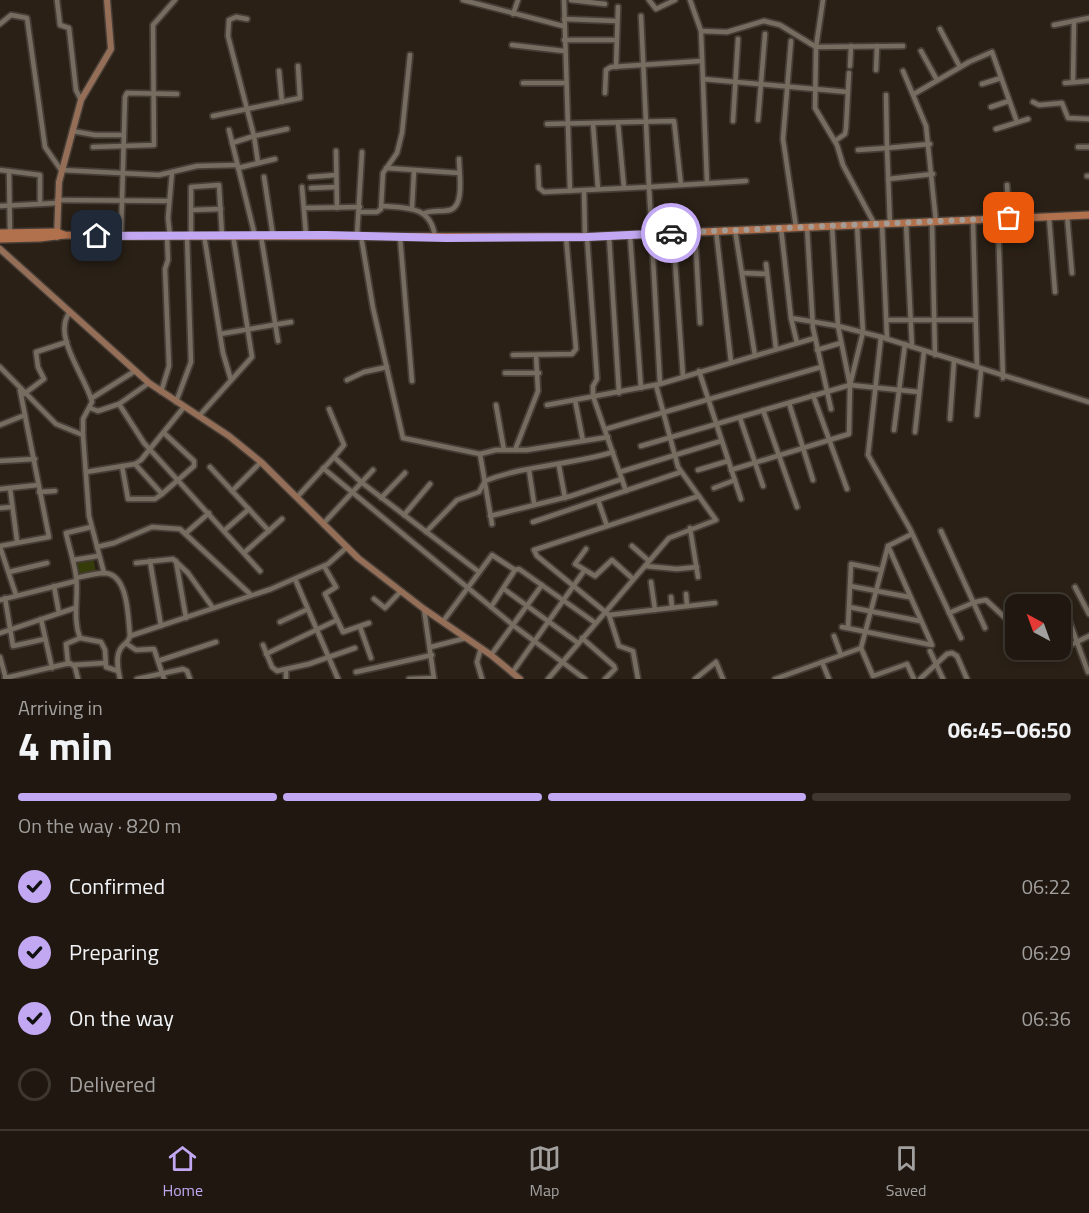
<!DOCTYPE html>
<html lang="en">
<head>
<meta charset="utf-8">
<style>
  :root { --surface:#201810; --page:#282119; --text:#f1f3f6; --muted:#a2a09f; --line:#3d3730; --accent:#c2a8f2 }
  body { margin:0; font-family:"Titillium Web",sans-serif; background:var(--page); color:var(--text); height:100vh; display:flex; flex-direction:column; font-size:22px; white-space:nowrap }
  * { box-sizing:border-box; margin:0 }
  p { font-size:20px; color:var(--muted) }
  .icon { flex:none; width:33px; height:33px; fill:none; stroke:currentColor; stroke-width:2; stroke-linecap:round; stroke-linejoin:round }
  .map { position:relative; height:679px; overflow:hidden }
  .side { display:flex; flex-direction:column; background:var(--surface); flex:1 }
  .side>* { flex:none }
  .needle { width:39px; rotate:319deg }
  .buttons { position:absolute; left:1005px; top:594px; display:grid; gap:12px }
  .buttons a { display:grid; place-items:center; width:66px; height:66px; border-radius:12px; background:var(--surface); box-shadow:0 3px 9px #0003,0 0 0 2px var(--line); font-size:30px }
  .pin { position:absolute; display:grid; place-items:center; width:51px; height:51px; color:#fff; margin:-26px; border-radius:12px; box-shadow:0 3px 9px #0006 }
  .courier { position:absolute; display:grid; place-items:center; width:60px; height:60px; margin:-30px; border:4px solid #c2a8f2; border-radius:50%; background:#fff; color:#222; box-shadow:0 2px 8px #0007 }
  .overview em { font-style:normal; font-weight:700 }
  .overview div { display:flex; flex-direction:column-reverse }
  .overview { display:flex; align-items:center; justify-content:space-between; height:102px; padding:0 18px }
  h1 { font-size:39px; font-weight:700; line-height:45px }
  .bar { display:grid; grid-template-columns:repeat(4,1fr); gap:9px 6px; align-content:center; height:72px; padding:0 18px }
  .bar i { height:8px; border-radius:4px; background:var(--line) }
  .bar .current { background:var(--accent) }
  .bar p { grid-column:span 4 }
  ol { padding:0 18px; list-style:none }
  li { display:flex; align-items:center; gap:18px; height:66px }
  li p { margin-inline-start:auto }
  li .icon { padding:6px; border-radius:50%; background:var(--accent); color:#111; stroke-width:4 }
  li:last-child { color:var(--muted) }
  li i { width:33px; height:33px; border:3px solid var(--line); border-radius:50% }
  .dock { display:flex; justify-content:space-around; align-items:center; height:84px; border-top:2px solid var(--line); background:var(--surface); font-size:16px; color:var(--muted) }
  .dock a { display:grid; justify-items:center; gap:3px }
  .dock .current { color:var(--accent) }
  .map>svg:first-child { display:block }
  .green { fill:#353c0a }
  .lines { fill:none; stroke-linecap:round; stroke-linejoin:round }
  .street-casing { stroke:#453d36; stroke-width:8 }
  .secondary-casing { stroke:#453d36; stroke-width:9 }
  .primary-casing { stroke:#453d36; stroke-width:10 }
  .street { stroke:#776c60; stroke-width:4.5 }
  .secondary { stroke:#946e57; stroke-width:6 }
  .primary { stroke:#b2714d; stroke-width:7 }
  .done { stroke:#a59d95; stroke-width:6; stroke-dasharray:0 10.8 }
  .route { stroke:#c2a8f2; stroke-width:8 }
</style>
</head>
<body>
<div class="map">
<svg width="1089" height="679" viewBox="0 0 1089 679">
  <rect width="100%" height="100%" fill="#2a2016"/>
  <polygon class="green" points="93,558 96,572 79,577 76,562"/>
  <g class="lines">
    <g class="street-casing">
      <g id="street">
        <polyline points="57,0 60,25 69,28 76,90 81,100"/>
        <polyline points="463,0 563,26"/>
        <polyline points="564,0 570,191"/>
        <polyline points="571,0 605,4"/>
        <polyline points="649,0 656,9 675,0"/>
        <polyline points="690,0 701,31 707,183"/>
        <polyline points="823,0 816,47 815,108 837,145 843,165 875,225"/>
        <polyline points="513,14 518,0"/>
        <polyline points="564,19 616,21"/>
        <polyline points="0,24 11,15 27,18 45,147 61,170 159,175 197,166 237,165"/>
        <polyline points="1054,25 1089,18"/>
        <polyline points="940,29 960,67"/>
        <polyline points="701,31 727,32 764,21 780,25 816,47 903,46"/>
        <polyline points="564,40 616,40"/>
        <polyline points="791,41 783,139 796,227"/>
        <polyline points="512,45 564,51"/>
        <polyline points="921,51 937,80"/>
        <polyline points="850,66 851,46"/>
        <polyline points="616,67 618,7"/>
        <polyline points="876,70 877,46"/>
        <polyline points="279,71 282,102"/>
        <polyline points="903,71 926,126 936,222"/>
        <polyline points="703,79 848,92"/>
        <polyline points="1073,82 1074,21"/>
        <polyline points="523,83 566,83"/>
        <polyline points="1065,83 1089,81"/>
        <polyline points="982,84 1001,78"/>
        <polyline points="605,93 606,70 611,67 701,61"/>
        <polyline points="914,94 969,62 992,52 1017,122"/>
        <polyline points="886,95 887,148 930,144"/>
        <polyline points="1033,102 1039,105 1062,103 1068,118 1089,119"/>
        <polyline points="991,107 1009,101"/>
        <polyline points="213,116 300,98 298,66"/>
        <polyline points="758,120 765,34"/>
        <polyline points="733,121 738,39"/>
        <polyline points="618,123 624,188"/>
        <polyline points="547,124 674,121 681,185"/>
        <polyline points="593,124 598,189"/>
        <polyline points="996,129 1028,119"/>
        <polyline points="229,130 255,236"/>
        <polyline points="72,131 95,135 122,135"/>
        <polyline points="835,141 845,134 846,128 849,73"/>
        <polyline points="232,143 254,136 228,36 229,20 236,17 247,19"/>
        <polyline points="93,147 154,145 153,25 175,0"/>
        <polyline points="1078,147 1089,147"/>
        <polyline points="858,150 887,148 890,224"/>
        <polyline points="336,151 337,208"/>
        <polyline points="258,163 254,136 287,129"/>
        <polyline points="538,167 539,188 544,192 649,187 641,16"/>
        <polyline points="238,168 275,159"/>
        <polyline points="386,168 459,173"/>
        <polyline points="0,170 40,175 40,204 57,203"/>
        <polyline points="9,171 10,233"/>
        <polyline points="1087,176 1089,176"/>
        <polyline points="264,177 273,236"/>
        <polyline points="310,177 336,175"/>
        <polyline points="888,179 933,174"/>
        <polyline points="1007,185 1009,218"/>
        <polyline points="302,187 306,235"/>
        <polyline points="311,188 336,187"/>
        <polyline points="584,190 585,237"/>
        <polyline points="57,200 169,201"/>
        <polyline points="0,206 40,204"/>
        <path d="M382 206C408 208 431 206 435 237"/>
        <polyline points="304,208 360,207"/>
        <polyline points="412,208 414,171"/>
        <polyline points="191,210 221,209"/>
        <polyline points="359,212 377,212 381,209 383,173 397,153 402,133 410,55"/>
        <path d="M425 213C433 210 442 212 450 210 465 206 459 171 459 159"/>
        <polyline points="1067,215 1072,273"/>
        <polyline points="1049,217 1055,292"/>
        <polyline points="998,219 1003,378"/>
        <polyline points="973,220 977,367"/>
        <polyline points="932,222 935,355"/>
        <polyline points="906,223 912,347"/>
        <polyline points="882,224 887,339"/>
        <polyline points="832,225 838,326 850,385 919,392"/>
        <polyline points="807,227 813,328 831,409"/>
        <polyline points="781,228 791,318 838,326 881,337 1089,402"/>
        <polyline points="716,230 731,362"/>
        <polyline points="735,230 755,356"/>
        <polyline points="695,232 700,323"/>
        <polyline points="673,233 683,376"/>
        <polyline points="191,235 191,187 219,185 222,235"/>
        <polyline points="204,235 223,353 231,380"/>
        <polyline points="357,235 362,152"/>
        <polyline points="630,235 641,388"/>
        <polyline points="121,236 125,97 127,93 177,94"/>
        <polyline points="170,236 168,218 172,172"/>
        <polyline points="261,236 278,341"/>
        <polyline points="361,236 373,308 403,438 480,454 492,524"/>
        <polyline points="609,236 619,393"/>
        <polyline points="400,237 412,381"/>
        <polyline points="587,237 597,379 593,386 593,396 626,491"/>
        <polyline points="766,264 776,349"/>
        <polyline points="743,273 767,274"/>
        <path d="M70 312C51 335 86 377 92 402L83 419V435L89 516 104 573"/>
        <polyline points="791,318 797,343"/>
        <polyline points="887,320 975,320"/>
        <polyline points="220,334 291,322"/>
        <polyline points="881,337 868,455 910,529 961,638"/>
        <polyline points="817,350 841,343"/>
        <polyline points="513,355 572,354 576,349 566,237"/>
        <polyline points="0,367 56,424 83,435"/>
        <polyline points="699,371 741,499"/>
        <polyline points="505,373 539,373"/>
        <polyline points="347,380 364,372 387,367"/>
        <polyline points="660,384 649,187 746,181"/>
        <polyline points="161,392 169,366 165,269 168,260 167,236"/>
        <polyline points="24,394 44,379 38,367 36,352 67,342"/>
        <polyline points="813,395 847,489"/>
        <polyline points="92,398 135,371"/>
        <polyline points="575,400 583,441"/>
        <polyline points="176,402 191,362 187,236"/>
        <polyline points="789,403 813,480"/>
        <polyline points="119,404 144,443 260,571"/>
        <polyline points="496,405 504,450"/>
        <polyline points="547,405 660,384 815,338"/>
        <polyline points="90,408 98,411 119,404 149,383"/>
        <polyline points="329,409 344,445 334,457"/>
        <polyline points="763,410 797,507"/>
        <polyline points="977,415 981,370"/>
        <polyline points="199,416 252,357 233,235"/>
        <polyline points="740,418 763,486"/>
        <polyline points="950,419 954,361"/>
        <polyline points="0,425 25,415"/>
        <polyline points="606,429 821,367"/>
        <polyline points="894,430 905,344"/>
        <polyline points="915,432 924,351"/>
        <polyline points="641,446 850,385"/>
        <polyline points="515,450 538,391 536,355"/>
        <polyline points="480,454 496,450 527,450 608,437"/>
        <polyline points="0,461 35,459"/>
        <polyline points="135,464 162,494 194,466 194,461 164,433"/>
        <polyline points="122,466 128,499 155,499 162,494"/>
        <polyline points="559,466 565,498"/>
        <polyline points="210,467 269,531"/>
        <polyline points="323,468 514,626 585,679"/>
        <polyline points="529,470 534,503"/>
        <polyline points="698,470 728,461"/>
        <polyline points="731,470 849,434 850,385 863,332 857,225"/>
        <polyline points="86,472 135,464 141,460 184,407"/>
        <polyline points="620,472 721,441"/>
        <polyline points="10,488 17,541"/>
        <polyline points="714,488 735,480"/>
        <polyline points="0,489 38,485"/>
        <polyline points="232,491 261,462"/>
        <polyline points="39,492 55,491"/>
        <polyline points="298,496 334,457 361,482 479,572"/>
        <polyline points="699,496 534,550 537,556 609,615 715,603"/>
        <polyline points="381,498 405,473"/>
        <polyline points="598,500 607,526"/>
        <polyline points="0,508 12,507"/>
        <polyline points="404,515 430,484"/>
        <polyline points="490,516 571,496 622,479"/>
        <polyline points="533,522 681,472"/>
        <polyline points="323,524 373,470"/>
        <path d="M91 527 66 533C69 547 74 561 76 576 79 596 72 617 80 638L101 642 105 650 106 667 118 671"/>
        <polyline points="690,528 698,577"/>
        <polyline points="225,530 249,509"/>
        <polyline points="941,531 985,628"/>
        <path d="M426 532 457 500 479 492 485 481C525 465 571 465 613 452"/>
        <polyline points="186,533 209,513"/>
        <polyline points="0,546 49,537 20,390"/>
        <polyline points="632,546 649,561"/>
        <polyline points="0,547 16,595"/>
        <polyline points="97,547 114,543 152,527 180,529 250,594"/>
        <polyline points="586,549 575,564 595,576 612,560 633,579"/>
        <polyline points="245,552 282,519"/>
        <polyline points="73,560 98,556"/>
        <polyline points="150,561 161,626"/>
        <polyline points="176,561 186,618"/>
        <polyline points="136,563 173,559 188,573 213,608"/>
        <polyline points="324,566 336,587 325,594 343,632 369,623"/>
        <polyline points="645,566 677,569 697,567"/>
        <polyline points="9,572 47,563"/>
        <path d="M76 578C85 576 96 573 105 573 129 575 128 619 130 636 128 644 125 642 121 648 115 656 118 670 120 679"/>
        <polyline points="295,579 338,679"/>
        <polyline points="651,582 655,610"/>
        <polyline points="54,586 59,613"/>
        <polyline points="850,586 909,597"/>
        <polyline points="1075,587 1089,614"/>
        <polyline points="504,589 578,643"/>
        <polyline points="686,594 687,606"/>
        <polyline points="671,597 672,608"/>
        <polyline points="5,598 13,646 45,639"/>
        <polyline points="374,599 385,608 401,591"/>
        <polyline points="0,600 76,581"/>
        <polyline points="1060,605 1070,623 1088,672"/>
        <polyline points="491,607 515,570 519,569 594,622"/>
        <polyline points="849,607 920,621"/>
        <polyline points="424,609 434,679"/>
        <polyline points="949,613 975,602 986,600 1016,628"/>
        <polyline points="609,615 619,646 633,651 638,679"/>
        <polyline points="41,619 52,668"/>
        <polyline points="444,620 492,555 515,570"/>
        <polyline points="280,622 306,610"/>
        <polyline points="360,627 371,658"/>
        <polyline points="842,627 932,645 888,546"/>
        <polyline points="848,628 851,564 881,570"/>
        <polyline points="0,633 75,608"/>
        <polyline points="130,636 271,589 328,564 346,548"/>
        <polyline points="834,636 841,655"/>
        <polyline points="582,638 614,666 615,669 605,679"/>
        <polyline points="127,644 136,650 154,649 164,679"/>
        <polyline points="263,645 272,667 277,671 309,664 355,648"/>
        <polyline points="431,647 466,638"/>
        <polyline points="481,648 477,662 482,679"/>
        <polyline points="861,648 873,676 907,664 914,679"/>
        <polyline points="1037,650 1044,655 1050,655 1089,636"/>
        <polyline points="930,651 943,679"/>
        <polyline points="266,654 337,620"/>
        <polyline points="491,655 542,585"/>
        <polyline points="0,657 6,679"/>
        <polyline points="158,661 216,642"/>
        <polyline points="822,662 829,679"/>
        <polyline points="68,664 66,644 80,638"/>
        <polyline points="73,665 105,663"/>
        <polyline points="286,669 286,679"/>
        <polyline points="356,672 432,655"/>
        <polyline points="512,673 584,571"/>
        <polyline points="5,678 70,663 75,667 78,679"/>
        <polyline points="137,679 183,669 187,671 190,679"/>
        <polyline points="409,679 434,678"/>
        <polyline points="548,679 669,538 716,520 678,467 656,385"/>
        <polyline points="695,679 716,662 723,679"/>
        <polyline points="775,679 861,648 888,546 912,534"/>
        <polyline points="920,679 947,654 952,653 957,656 967,679"/>
      </g>
    </g>
    <g class="secondary-casing">
      <g id="secondary">
        <polyline points="57,237 59,182 74,126 81,100 111,49 107,0"/>
        <polyline points="0,249 149,383 229,436 261,462 358,558 424,609 491,655 520,679"/>
      </g>
    </g>
    <g class="primary-casing">
      <g id="primary">
        <polyline points="0,233 57,232 64,235 121,236 585,237 1089,215"/>
        <polyline points="0,239 40,238 64,235"/>
      </g>
    </g>
    <use href="#street" class="street"/>
    <use href="#secondary" class="secondary"/>
    <use href="#primary" class="primary"/>
  </g>
  <g class="lines">
    <polyline class="done" points="671,233 1009,218"/>
    <polyline class="route" points="97,236 325,235 446,238 587,237 671,233"/>
  </g>
</svg>
<div class="buttons">
<a><svg class="needle" viewBox="-14 -14 28 28"><path d="M0-13l5 13h-10z" fill="#e53935"/><path d="M0 13l5-13h-10z" fill="#a2a09f"/></svg></a>
</div>
<div class="pin" style="left:1009px;top:218px;background:#ea580c"><svg class="icon" aria-label="bag" viewBox="0 0 24 24"><path d="M5 8h14l-1 12H6zM9 8a3 3 0 0 1 6 0"/></svg></div>
<div class="pin" style="left:97px;top:236px;background:#1f2937"><svg class="icon" aria-label="home" viewBox="0 0 24 24"><path d="M3 11l9-7 9 7M6 9v11h12V9"/></svg></div>
<div class="courier" style="left:671px;top:233px"><svg class="icon" aria-label="car" viewBox="0 0 24 24"><path d="M5 17H2v-5l4-1 3-4h7l3 4 3 1v5h-3M9 17h6M6 11h13"/><circle cx="7" cy="17" r="2"/><circle cx="17" cy="17" r="2"/></svg></div>
</div>
<section class="side">
<div class="overview"><div><h1>4 min</h1><p>Arriving in</p></div><em>06:45–06:50</em></div>
<div class="bar"><i class="current"></i><i class="current"></i><i class="current"></i><i></i><p>On the way · 820 m</p></div>
<ol>
<li><svg class="icon" aria-label="check" viewBox="0 0 24 24"><path d="M5 12l5 5 9-10"/></svg>Confirmed<p>06:22</p></li>
<li><svg class="icon" aria-label="check" viewBox="0 0 24 24"><path d="M5 12l5 5 9-10"/></svg>Preparing<p>06:29</p></li>
<li><svg class="icon" aria-label="check" viewBox="0 0 24 24"><path d="M5 12l5 5 9-10"/></svg>On the way<p>06:36</p></li>
<li><i></i>Delivered</li>
</ol>
</section>
<nav class="dock">
<a class="current"><svg class="icon" aria-label="home" viewBox="0 0 24 24"><path d="M3 11l9-7 9 7M6 9v11h12V9"/></svg>Home</a>
<a><svg class="icon" aria-label="map" viewBox="0 0 24 24"><path d="M3 6l6-2 6 2 6-2v14l-6 2-6-2-6 2zM9 4v14M15 6v14"/></svg>Map</a>
<a><svg class="icon" aria-label="saved" viewBox="0 0 24 24"><path d="M7 4h10v16l-5-4-5 4z"/></svg>Saved</a>
</nav>
</body>
</html>
